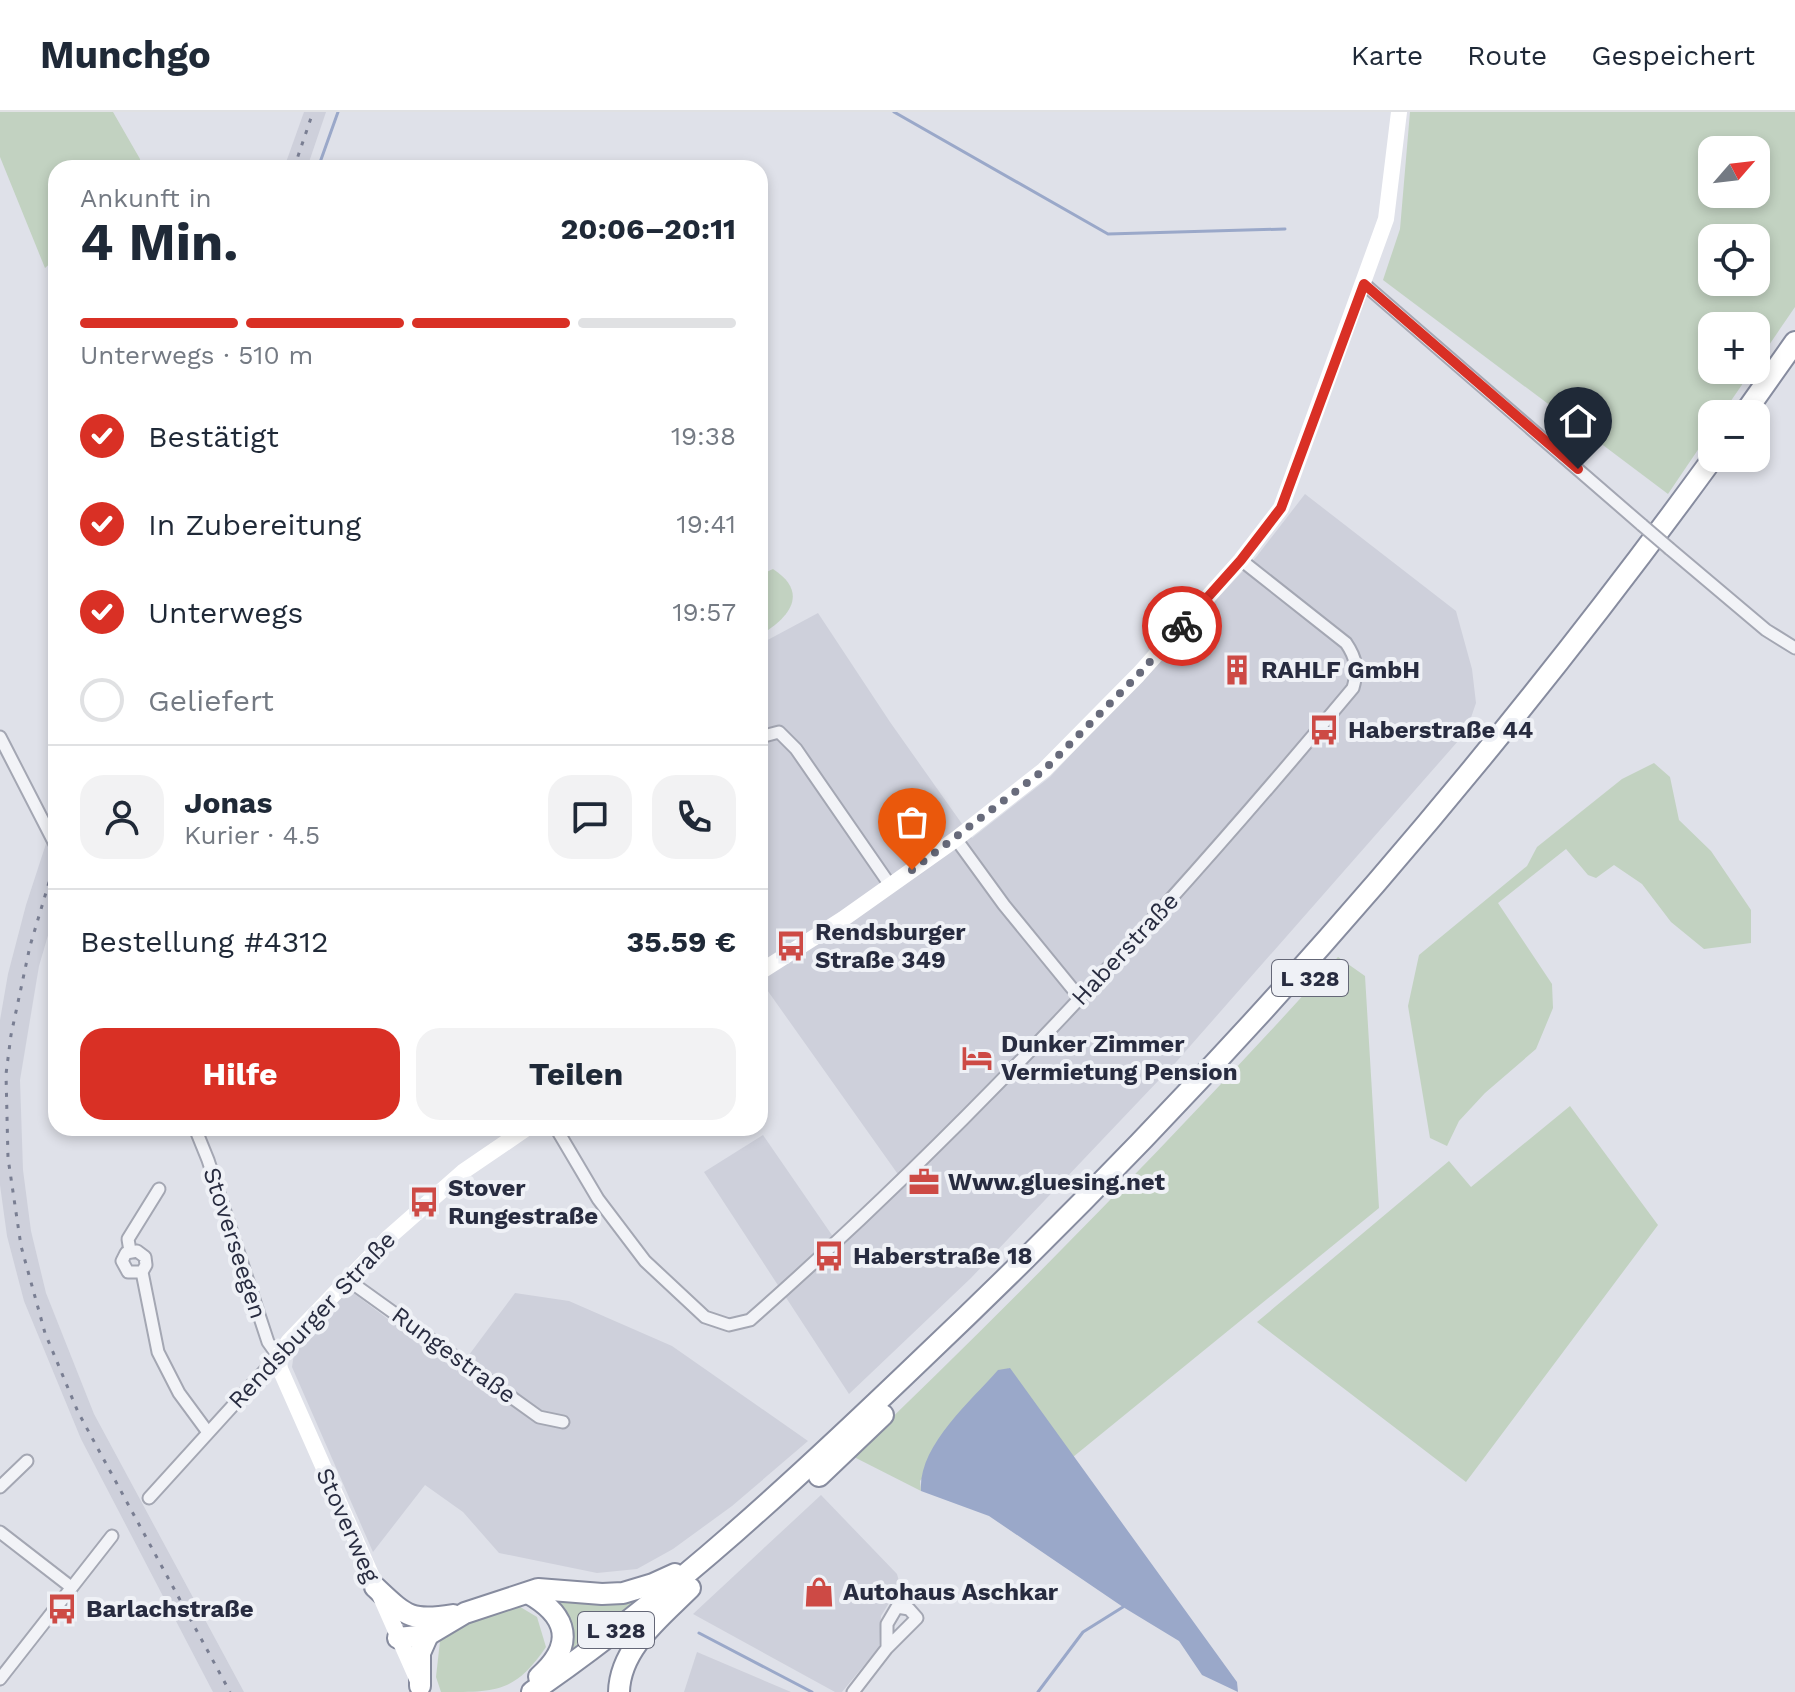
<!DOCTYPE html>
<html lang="de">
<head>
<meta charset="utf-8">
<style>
  :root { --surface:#fff; --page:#f2f2f3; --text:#1f2937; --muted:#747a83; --line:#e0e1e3; --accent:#d93025 }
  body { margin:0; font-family:"Work Sans",sans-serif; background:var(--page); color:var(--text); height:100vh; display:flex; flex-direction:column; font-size:30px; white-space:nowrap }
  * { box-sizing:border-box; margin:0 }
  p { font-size:26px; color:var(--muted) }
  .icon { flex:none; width:44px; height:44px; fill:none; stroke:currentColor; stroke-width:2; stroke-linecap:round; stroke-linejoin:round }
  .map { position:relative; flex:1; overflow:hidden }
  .sheet { position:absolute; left:48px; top:48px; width:720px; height:976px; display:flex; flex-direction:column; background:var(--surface); border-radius:24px; box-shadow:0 4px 12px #0003 }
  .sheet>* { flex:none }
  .needle { width:52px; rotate:62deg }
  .fabs { position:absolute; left:1698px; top:24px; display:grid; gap:16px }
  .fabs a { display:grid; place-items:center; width:72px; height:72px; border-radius:16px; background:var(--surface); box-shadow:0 4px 12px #0003; font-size:40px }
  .pin { position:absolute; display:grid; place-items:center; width:68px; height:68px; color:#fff; margin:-82px -34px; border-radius:50% 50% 50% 0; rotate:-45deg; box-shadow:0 0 8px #0007 }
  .pin .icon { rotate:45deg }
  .courier { position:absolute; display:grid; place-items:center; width:80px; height:80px; margin:-40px; border:6px solid #d93025; border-radius:50%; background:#fff; color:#222; box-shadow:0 2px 10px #0007 }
  .head em { font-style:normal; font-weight:700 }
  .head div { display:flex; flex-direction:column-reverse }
  .head { display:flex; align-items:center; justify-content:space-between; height:136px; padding:0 32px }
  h1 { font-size:52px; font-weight:700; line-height:60px }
  .bar { display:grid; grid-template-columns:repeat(4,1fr); gap:12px 8px; align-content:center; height:96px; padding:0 32px }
  .bar i { height:10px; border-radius:6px; background:var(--line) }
  .bar .current { background:var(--accent) }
  .bar p { grid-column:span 4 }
  .line { display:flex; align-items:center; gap:20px; padding:0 32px; border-top:2px solid var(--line) }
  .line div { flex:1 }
  .round { display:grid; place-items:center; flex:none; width:84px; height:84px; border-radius:24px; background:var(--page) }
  ol { padding:0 32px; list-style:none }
  li { display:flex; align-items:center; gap:24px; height:88px }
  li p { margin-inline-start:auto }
  li .icon { padding:8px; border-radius:50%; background:var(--accent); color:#fff; stroke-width:4 }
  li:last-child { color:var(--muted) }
  li i { width:44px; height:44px; border:4px solid var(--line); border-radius:50% }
  .action { display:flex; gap:16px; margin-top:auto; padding:16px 32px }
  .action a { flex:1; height:92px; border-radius:24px; background:var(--accent); color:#fff; font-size:32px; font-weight:700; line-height:92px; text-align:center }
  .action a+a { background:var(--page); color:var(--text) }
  header { display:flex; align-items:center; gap:48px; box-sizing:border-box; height:112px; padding:0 40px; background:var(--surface); border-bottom:2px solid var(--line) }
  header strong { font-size:38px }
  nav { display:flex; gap:44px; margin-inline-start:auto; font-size:28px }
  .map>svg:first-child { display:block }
  .built { fill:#ced0db }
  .green { fill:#c2d2c1; fill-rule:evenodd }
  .water { fill:#9aa8c9 }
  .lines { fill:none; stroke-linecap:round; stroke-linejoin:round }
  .stream { stroke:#9aa8c9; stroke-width:3 }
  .street-casing { stroke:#a4a7b3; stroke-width:15 }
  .highway-casing { stroke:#878c9f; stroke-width:24 }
  .street { stroke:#f2f3f7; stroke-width:11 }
  .secondary { stroke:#fff; stroke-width:16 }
  .highway { stroke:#fff; stroke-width:20 }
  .rail { stroke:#797e92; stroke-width:3; stroke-dasharray:4 8; stroke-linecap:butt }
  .street-bridge-casing { stroke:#a4a7b3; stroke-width:15; stroke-linecap:butt }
  .street-bridge { stroke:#f2f3f7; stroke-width:11 }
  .done { stroke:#686b7b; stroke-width:8; stroke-dasharray:0 14.4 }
  .route { stroke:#d93025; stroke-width:10 }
  .labels { text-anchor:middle; stroke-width:8; stroke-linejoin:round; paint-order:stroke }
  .shield { fill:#eff1f6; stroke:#646777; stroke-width:2 }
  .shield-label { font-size:22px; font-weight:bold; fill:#282c40 }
  .poi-label { font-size:24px; font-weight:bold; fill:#282c40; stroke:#eff1f6; text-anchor:start }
  .street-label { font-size:24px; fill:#282c40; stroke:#eff1f6 }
</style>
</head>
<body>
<header>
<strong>Munchgo</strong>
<nav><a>Karte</a><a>Route</a><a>Gespeichert</a></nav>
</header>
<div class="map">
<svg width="1795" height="1580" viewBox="0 0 1795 1580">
  <rect width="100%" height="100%" fill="#dfe1e9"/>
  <g class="built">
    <polygon points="304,0 326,0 307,56 284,56"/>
    <polygon points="1305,382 1456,499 1472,557 1476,591 1466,620 1177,949 971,1166 849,1282 704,1060 763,1023 836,1129 902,1068 760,868 760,532 818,501 890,610 972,726 1050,665 1257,444"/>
    <polygon points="56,701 56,796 39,854 20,968 23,1058 31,1119 46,1181 94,1302 244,1580 213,1580 81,1327 24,1189 7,1124 0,1073 0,908 8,862 26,793"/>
    <polygon points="348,1177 457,1259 515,1181 569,1189 672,1234 808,1329 732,1394 673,1437 637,1457 597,1461 499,1441 463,1400 425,1373 373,1440 292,1255 294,1241 301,1227"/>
    <polygon points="821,1383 897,1462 900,1473 881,1504 879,1535 842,1580 835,1580 693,1502"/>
    <polygon points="697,1540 791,1580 684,1580"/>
  </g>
  <g class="green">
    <polygon points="0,0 113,0 140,47 141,56 56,56 56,146 45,156 0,45"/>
    <path d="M1410 0H1795V195L1756 252V214H1712V258H1752L1722 302H1712V317L1668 382 1383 168 1400 117ZM1756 38V82H1712V38ZM1756 126V170H1712V126Z"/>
    <path d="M773 457C810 481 789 506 760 523V463Z"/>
    <polygon points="1654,651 1670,665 1679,708 1711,739 1751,798 1751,831 1704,837 1671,810 1642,772 1614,753 1596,766 1588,763 1566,737 1498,791 1552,872 1553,896 1536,937 1485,981 1459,1009 1447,1034 1430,1026 1408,894 1419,843 1527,754 1537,735 1622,667"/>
    <path d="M1338 845 1365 864 1379 1096 1073 1345 1009 1256 920 1369 921 1379 852 1344C1020 1183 1182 1018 1338 845Z"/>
    <polygon points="1570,994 1658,1113 1466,1370 1257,1210 1449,1049 1471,1075"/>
    <polygon points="546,1482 639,1482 639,1487 578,1530 575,1536 566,1543"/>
    <path d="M512 1490 537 1505 546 1535C515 1580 498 1580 441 1580L436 1565 441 1520Z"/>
  </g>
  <path class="water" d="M1010 1256 1237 1570 1238 1580 1202 1563 1179 1529 1123 1495 989 1404 921 1379C918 1334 970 1290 998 1258Z"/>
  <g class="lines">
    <g class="stream">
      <polyline points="894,0 1108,122 1285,117"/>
      <polyline points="318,56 338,0"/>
      <polyline points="699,1521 812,1580"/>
      <polyline points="1038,1580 1083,1520 1123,1495"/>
    </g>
    <g class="street-casing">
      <g id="street">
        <polyline points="1364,172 1642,413"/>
        <polyline points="1670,437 1766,518 1795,536"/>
        <polyline points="0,625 56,734"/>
        <polyline points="760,625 779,620 796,637 890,773"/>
        <polyline points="956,727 1004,793 1080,886"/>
        <path d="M556 1016 598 1087 645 1149 705 1205 729 1213 750 1208C969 1015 1166 800 1353 576 1358 558 1357 547 1346 531L1241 448"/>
        <polyline points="130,1139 128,1127 159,1077"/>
        <polyline points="142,1160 128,1160 122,1149 126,1141 137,1139 145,1145 146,1153 142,1160 158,1240 179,1281 207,1319"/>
        <polyline points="348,1168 539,1305 563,1310"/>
        <polyline points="0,1375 27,1349"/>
        <polyline points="149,1386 278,1244 268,1230 208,1048 195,1016"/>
        <polyline points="0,1420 71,1475"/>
        <polyline points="0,1567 112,1424"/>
        <polyline points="853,1580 887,1536 917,1506 909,1497 897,1495 887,1512 887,1536"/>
      </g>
    </g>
    <g class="highway-casing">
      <g id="highway">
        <polyline points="1744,302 1795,230"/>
        <polyline points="819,1364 883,1303"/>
        <path d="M375 1475C406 1504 410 1510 453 1503"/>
        <path d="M528 1481C569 1504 575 1533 539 1565"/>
        <polyline points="398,1526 428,1523 465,1501 538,1477 602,1482 623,1481 653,1472 675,1462"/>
        <polyline points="420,1574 420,1541 428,1523"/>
        <path d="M532 1580C674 1482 800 1364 924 1245 1214 970 1478 669 1713 346"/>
        <path d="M619 1580C620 1536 661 1505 690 1476"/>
      </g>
    </g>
    <use href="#street" class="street"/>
    <g class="secondary">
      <polyline points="760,860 843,807 956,727 1044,658 1138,563 1241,448 1281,396 1386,107 1399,0"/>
      <polyline points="419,1571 280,1257 278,1244 289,1229 388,1126 464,1059 527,1016"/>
    </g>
    <use href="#highway" class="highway"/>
    <g class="rail">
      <polyline points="294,56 313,0"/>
      <polyline points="56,747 30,834 11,923 6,962 8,1046 21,1134 45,1221 78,1300 230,1580"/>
    </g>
    <g class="street-bridge-casing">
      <polyline id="street-bridge" points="1642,413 1670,437"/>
    </g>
    <use href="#street-bridge" class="street-bridge"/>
  </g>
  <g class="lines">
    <polyline class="done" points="912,758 1044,658 1138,563 1182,514"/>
    <polyline class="route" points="1182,514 1241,448 1281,396 1364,172 1578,357"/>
  </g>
  <defs>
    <g id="building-bare" transform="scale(2.4)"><path d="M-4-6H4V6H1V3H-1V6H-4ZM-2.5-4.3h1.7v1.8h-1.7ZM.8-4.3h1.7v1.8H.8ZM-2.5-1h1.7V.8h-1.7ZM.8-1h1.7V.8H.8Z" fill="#cd4a45" stroke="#eff1f6" stroke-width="2.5" paint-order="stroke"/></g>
    <g id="bus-bare" transform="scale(2.4)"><path d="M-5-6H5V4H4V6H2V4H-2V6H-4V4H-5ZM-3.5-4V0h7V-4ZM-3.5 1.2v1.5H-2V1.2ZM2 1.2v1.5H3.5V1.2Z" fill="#cd4a45" stroke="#eff1f6" stroke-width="2.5" paint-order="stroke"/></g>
    <g id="hotel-bare" transform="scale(2.4)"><path d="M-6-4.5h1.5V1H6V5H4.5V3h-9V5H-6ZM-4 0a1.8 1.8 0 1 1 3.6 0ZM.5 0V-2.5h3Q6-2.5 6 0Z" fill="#cd4a45" stroke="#eff1f6" stroke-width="2.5" paint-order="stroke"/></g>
    <g id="office-bare" transform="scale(2.4)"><path d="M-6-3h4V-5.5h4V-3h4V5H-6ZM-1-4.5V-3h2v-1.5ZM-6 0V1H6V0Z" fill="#cd4a45" stroke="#eff1f6" stroke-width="2.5" paint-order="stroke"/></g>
    <g id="shop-bare" transform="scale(2.4)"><path d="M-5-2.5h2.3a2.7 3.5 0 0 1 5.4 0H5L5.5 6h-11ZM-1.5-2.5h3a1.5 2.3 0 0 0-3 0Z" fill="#cd4a45" stroke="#eff1f6" stroke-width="2.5" paint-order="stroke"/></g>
  </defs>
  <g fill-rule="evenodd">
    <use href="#building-bare" x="1237" y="558"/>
    <use href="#bus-bare" x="1324" y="618"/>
    <use href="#bus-bare" x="791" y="834"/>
    <use href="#hotel-bare" x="977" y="946"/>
    <use href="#office-bare" x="924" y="1070"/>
    <use href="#bus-bare" x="424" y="1090"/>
    <use href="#bus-bare" x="829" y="1144"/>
    <use href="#shop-bare" x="819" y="1480"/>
    <use href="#bus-bare" x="62" y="1497"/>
  </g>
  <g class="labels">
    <g class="shield">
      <rect x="1272" y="848" width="76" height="36" rx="6"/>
      <rect x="578" y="1500" width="76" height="36" rx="6"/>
    </g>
    <g class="shield-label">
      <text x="1310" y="874">L 328</text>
      <text x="616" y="1526">L 328</text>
    </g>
    <g class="poi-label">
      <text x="1261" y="566">RAHLF GmbH</text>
      <text x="1348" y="626">Haberstraße 44</text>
      <text x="815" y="828">Rendsburger<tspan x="815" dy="28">Straße 349</tspan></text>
      <text x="1001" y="940">Dunker Zimmer<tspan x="1001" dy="28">Vermietung Pension</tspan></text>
      <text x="948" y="1078">Www.gluesing.net</text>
      <text x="448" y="1084">Stover<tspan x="448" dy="28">Rungestraße</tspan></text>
      <text x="853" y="1152">Haberstraße 18</text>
      <text x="843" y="1488">Autohaus Aschkar</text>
      <text x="86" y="1505">Barlachstraße</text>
    </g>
    <g class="street-label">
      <text transform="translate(1125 837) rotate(-47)" y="8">Haberstraße</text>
      <text transform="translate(235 1131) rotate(72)" y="8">Stoverseegen</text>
      <text transform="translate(312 1208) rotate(-47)" y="8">Rendsburger Straße</text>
      <text transform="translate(454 1243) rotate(36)" y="8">Rungestraße</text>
      <text transform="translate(348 1413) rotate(66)" y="8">Stoverweg</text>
    </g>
  </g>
</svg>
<div class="fabs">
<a><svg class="needle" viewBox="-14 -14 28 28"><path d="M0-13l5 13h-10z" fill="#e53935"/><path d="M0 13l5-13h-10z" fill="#747a83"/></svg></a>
<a><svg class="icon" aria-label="locate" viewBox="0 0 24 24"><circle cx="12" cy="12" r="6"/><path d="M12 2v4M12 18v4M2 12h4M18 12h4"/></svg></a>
<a>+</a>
<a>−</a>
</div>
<div class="pin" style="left:912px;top:758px;background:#ea580c"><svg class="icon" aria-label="bag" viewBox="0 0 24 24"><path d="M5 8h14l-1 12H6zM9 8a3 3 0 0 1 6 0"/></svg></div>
<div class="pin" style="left:1578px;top:357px;background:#1f2937"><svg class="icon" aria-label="home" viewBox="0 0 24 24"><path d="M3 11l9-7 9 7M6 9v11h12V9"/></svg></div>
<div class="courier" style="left:1182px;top:514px"><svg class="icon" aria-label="bike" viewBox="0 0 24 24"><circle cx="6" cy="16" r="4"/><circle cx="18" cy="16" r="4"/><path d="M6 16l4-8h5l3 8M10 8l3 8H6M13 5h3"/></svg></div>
<section class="sheet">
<div class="head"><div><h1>4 Min.</h1><p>Ankunft in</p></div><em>20:06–20:11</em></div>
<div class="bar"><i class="current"></i><i class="current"></i><i class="current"></i><i></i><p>Unterwegs · 510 m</p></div>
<ol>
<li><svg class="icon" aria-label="check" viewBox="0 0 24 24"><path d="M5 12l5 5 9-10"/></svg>Bestätigt<p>19:38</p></li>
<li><svg class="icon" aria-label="check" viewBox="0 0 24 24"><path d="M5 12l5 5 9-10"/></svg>In Zubereitung<p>19:41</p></li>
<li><svg class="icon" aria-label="check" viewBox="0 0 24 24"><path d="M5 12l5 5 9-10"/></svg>Unterwegs<p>19:57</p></li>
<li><i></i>Geliefert</li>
</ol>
<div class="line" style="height:144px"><a class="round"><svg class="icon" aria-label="person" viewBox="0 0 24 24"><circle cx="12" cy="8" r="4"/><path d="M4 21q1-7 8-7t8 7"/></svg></a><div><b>Jonas</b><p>Kurier · 4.5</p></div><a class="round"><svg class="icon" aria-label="chat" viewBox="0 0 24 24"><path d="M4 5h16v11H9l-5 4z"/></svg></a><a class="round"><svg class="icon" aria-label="phone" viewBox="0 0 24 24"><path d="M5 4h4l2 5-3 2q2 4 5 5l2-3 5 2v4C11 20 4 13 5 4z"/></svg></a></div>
<div class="line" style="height:104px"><div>Bestellung #4312</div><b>35.59 €</b></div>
<div class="action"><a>Hilfe</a><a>Teilen</a></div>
</section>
</div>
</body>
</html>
